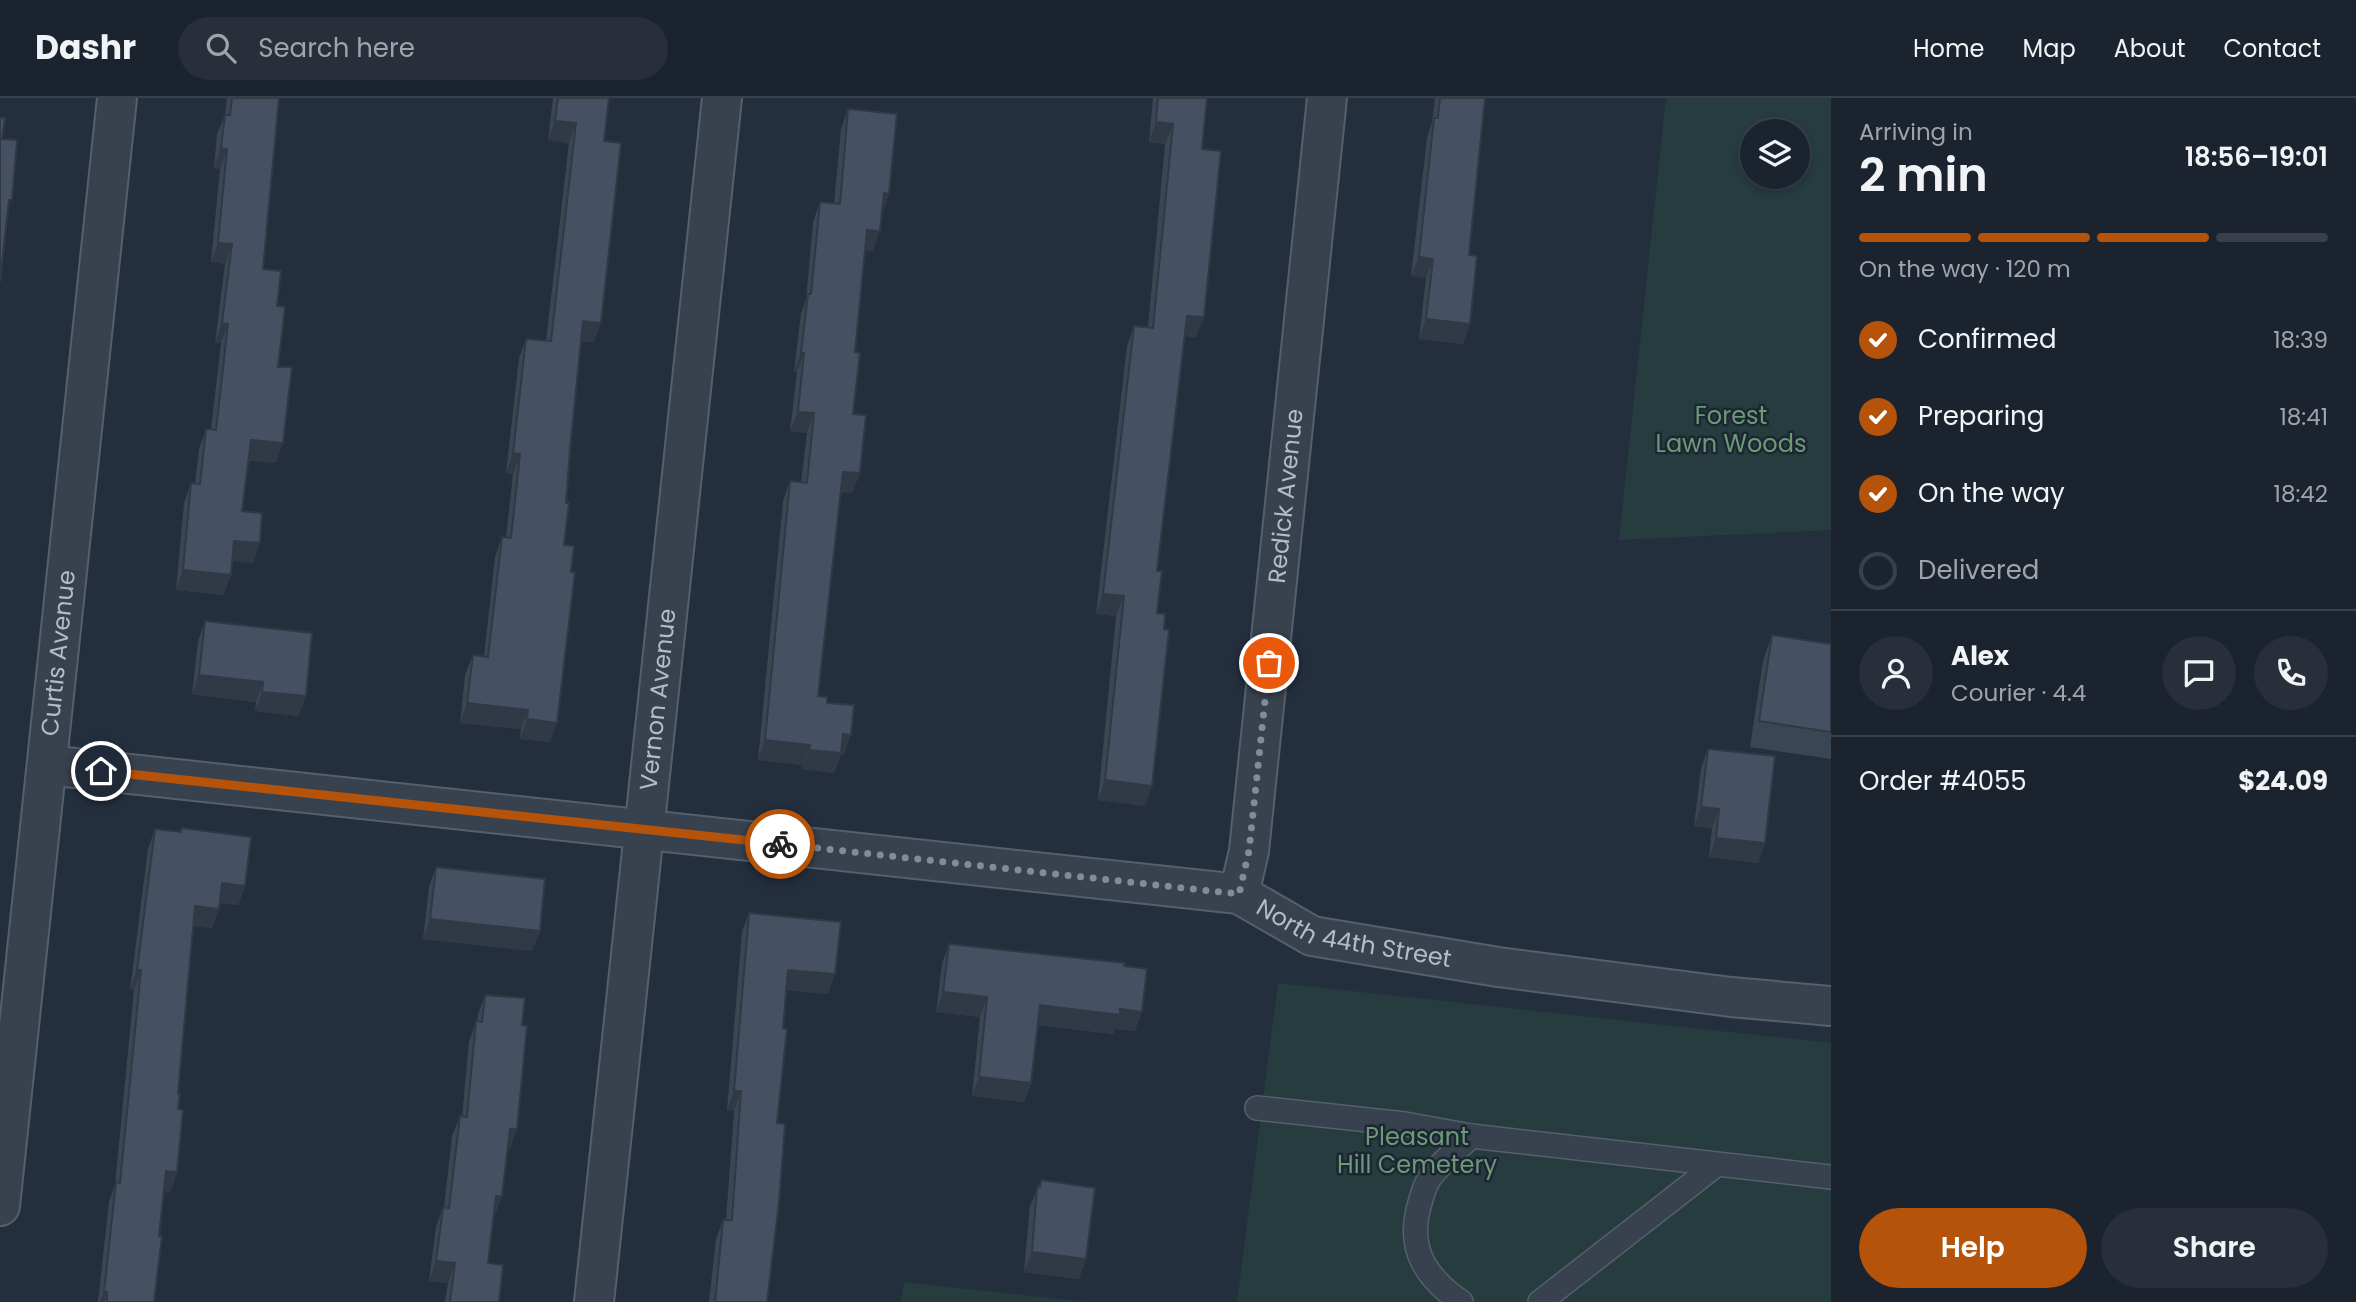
<!DOCTYPE html>
<html lang="en">
<head>
<meta charset="utf-8">
<style>
  :root { --surface:#1b232e; --page:#282f3a; --text:#f1f3f6; --muted:#a0a4aa; --line:#39404a; --accent:#b45309 }
  body { margin:0; font-family:Poppins,sans-serif; background:var(--page); color:var(--text); height:100vh; display:flex; flex-direction:column; font-size:26px; white-space:nowrap }
  * { box-sizing:border-box; margin:0 }
  p { font-size:23px; color:var(--muted) }
  .icon { flex:none; width:38px; height:38px; fill:none; stroke:currentColor; stroke-width:2; stroke-linecap:round; stroke-linejoin:round }
  .map { position:relative; flex:1; overflow:hidden }
  .details { display:flex; flex-direction:column; background:var(--surface); width:525px }
  .details>* { flex:none }
  .fabs { position:absolute; left:1740px; top:21px; display:grid; gap:14px }
  .fabs a { display:grid; place-items:center; width:70px; height:70px; border-radius:50%; background:var(--surface); box-shadow:0 4px 10px #0003,0 0 0 2px var(--line); font-size:35px }
  .pin { position:absolute; display:grid; place-items:center; width:60px; height:60px; color:#fff; margin:-30px; border:4px solid #fff; border-radius:50%; box-shadow:0 2px 7px #0007 }
  .courier { position:absolute; display:grid; place-items:center; width:70px; height:70px; margin:-35px; border:5px solid #b45309; border-radius:50%; background:#fff; color:#222; box-shadow:0 2px 9px #0007 }
  .headline em { font-style:normal; font-weight:600 }
  .headline div { display:flex; flex-direction:column-reverse }
  .headline { display:flex; align-items:center; justify-content:space-between; height:119px; padding:0 28px }
  h1 { font-size:46px; font-weight:600; line-height:52px }
  .bar { display:grid; grid-template-columns:repeat(4,1fr); gap:10px 7px; align-content:center; height:84px; padding:0 28px }
  .bar i { height:9px; border-radius:5px; background:var(--line) }
  .bar .on { background:var(--accent) }
  .bar p { grid-column:span 4 }
  .line { display:flex; align-items:center; gap:18px; padding:0 28px; border-top:2px solid var(--line) }
  .line div { flex:1 }
  .round { display:grid; place-items:center; flex:none; width:74px; height:74px; border-radius:37px; background:var(--page) }
  ol { padding:0 28px; list-style:none }
  li { display:flex; align-items:center; gap:21px; height:77px }
  li p { margin-inline-start:auto }
  li .icon { padding:7px; border-radius:50%; background:var(--accent); color:#fff; stroke-width:4 }
  li:last-child { color:var(--muted) }
  li i { width:38px; height:38px; border:4px solid var(--line); border-radius:50% }
  .button { display:flex; gap:14px; margin-top:auto; padding:14px 28px }
  .button a { flex:1; height:80px; border-radius:42px; background:var(--accent); color:#fff; font-size:28px; font-weight:600; line-height:80px; text-align:center }
  .button a+a { background:var(--page); color:var(--text) }
  header { display:flex; align-items:center; gap:42px; box-sizing:border-box; height:98px; padding:0 35px; background:var(--surface); border-bottom:2px solid var(--line) }
  header strong { font-size:33px }
  nav { display:flex; gap:38px; margin-inline-start:auto; font-size:24px }
  .search { width:490px; height:63px; background:var(--page); display:flex; align-items:center; gap:18px; box-sizing:border-box; padding:0 24px; border-radius:38px; color:var(--muted); font-size:26px }
  main { display:flex; flex:1; min-height:0 }
  .map>svg:first-child { display:block }
  .green { fill:#263c3f; fill-rule:evenodd }
  .lines { fill:none; stroke-linecap:round; stroke-linejoin:round }
  .service-casing { stroke:#565f6c; stroke-width:26 }
  .minor-casing { stroke:#565f6c; stroke-width:42 }
  .tertiary-casing { stroke:#565f6c; stroke-width:42 }
  .service { stroke:#38414e; stroke-width:23 }
  .minor { stroke:#38414e; stroke-width:38 }
  .tertiary { stroke:#38414e; stroke-width:38 }
  .wall { fill:#3b4654 }
  .shaded-wall { fill:#303945 }
  .building { fill:#455162; stroke:#303945; stroke-width:2 }
  .done { stroke:#828b98; stroke-width:7; stroke-dasharray:0 12.6 }
  .route { stroke:#b45309; stroke-width:9 }
  .labels { text-anchor:middle; stroke-width:5; stroke-linejoin:round; paint-order:stroke }
  .park-label { font-size:24px; fill:#6b9a76; stroke:#1d2633 }
  .street-label { font-size:24px; fill:#b4bcc9; stroke:#1d2633 }
</style>
</head>
<body>
<header>
<strong>Dashr</strong>
<div class="search"><svg class="icon" aria-label="search" viewBox="0 0 24 24"><circle cx="10" cy="10" r="6"/><path d="M15 15l6 6"/></svg>Search here</div>
<nav><a>Home</a><a>Map</a><a>About</a><a>Contact</a></nav>
</header>
<main>
<div class="map">
<svg width="1831" height="1204" viewBox="0 0 1831 1204">
  <rect width="100%" height="100%" fill="#242f3e"/>
  <g class="green">
    <path d="M1666 0H1831V432L1619 442ZM1797 33V79H1752V33Z"/>
    <polygon points="1278,885 1831,945 1831,1204 1237,1204"/>
    <polygon points="904,1184 1088,1204 901,1204"/>
  </g>
  <g class="lines">
    <g class="service-casing">
      <g id="service">
        <polyline points="1257,1010 1405,1026 1471,1038 1831,1079"/>
        <path d="M1461 1204C1428 1181 1408 1154 1418 1112 1421 1101 1423 1091 1429 1081 1440 1065 1458 1051 1471 1038"/>
        <polyline points="1540,1204 1716,1067"/>
      </g>
    </g>
    <g class="minor-casing">
      <g id="minor">
        <path id="s1" d="M47 667 1239 796 1312 838 1498 869 1731 899 1831 908"/>
        <path id="s2" d="M1239 796 1249 753 1327 0"/>
        <path id="s3" d="M594 1204 722 0"/>
      </g>
    </g>
    <g class="tertiary-casing">
      <g id="tertiary">
        <path id="s4" d="M0 1108 117 0"/>
      </g>
    </g>
    <use href="#service" class="service"/>
    <use href="#minor" class="minor"/>
    <use href="#tertiary" class="tertiary"/>
  </g>
  <g class="wall">
    <polygon points="227,0 279,0 263,171 277,208 278,269 276,365 248,362 242,413 253,465 232,463 224,497 176,492 184,405 191,385 195,385 199,351 206,331 211,331 221,245 215,245 225,166 211,164 220,71 214,70 217,36 225,17"/>
    <polygon points="553,0 609,0 604,43 594,244 581,243 566,405 564,447 550,644 520,641 521,631 460,625 465,577 473,557 484,559 495,459 502,439 506,440 513,376 506,375 519,260 526,241 546,243 569,45 548,42"/>
    <polygon points="1153,0 1207,0 1202,51 1204,219 1196,239 1184,238 1157,473 1157,515 1145,708 1098,702 1116,518 1096,516 1127,248 1134,228 1148,229 1165,46 1149,44"/>
    <polygon points="1435,0 1485,0 1469,157 1463,246 1419,241 1426,180 1411,178 1427,40 1432,24"/>
    <polygon points="848,11 889,96 882,115 873,153 865,152 855,254 853,316 860,375 852,395 841,394 818,598 827,605 844,657 841,656 834,675 802,671 803,667 758,662 783,403 790,383 801,385 807,335 790,333 797,274 794,274 801,215 806,202 813,124 820,104 834,106 841,31"/>
    <polygon points="205,523 306,598 298,618 255,613 256,604 192,596 198,543"/>
    <polygon points="1772,537 1831,546 1831,661 1750,649 1763,563"/>
    <polygon points="1708,651 1765,745 1758,765 1709,759 1712,730 1694,728 1701,670"/>
    <polygon points="182,730 245,788 238,807 220,805 219,811 212,830 193,828 178,996 177,1074 170,1094 164,1093 154,1204 98,1204 109,1104 115,1086 134,892 130,892 148,751 155,731 180,734"/>
    <polygon points="436,769 540,833 532,853 423,841 429,789"/>
    <polygon points="749,815 835,876 828,896 786,892 777,1025 767,1204 709,1204 716,1141 723,1122 726,1122 734,1013 727,1012 742,834"/>
    <polygon points="949,846 1124,868 1135,933 1115,931 1113,936 1038,927 1031,985 1024,1004 972,998 980,919 936,914 942,866"/>
    <polygon points="485,897 510,1051 508,1051 494,1118 488,1165 499,1204 445,1204 448,1185 429,1183 436,1129 443,1109 444,1109 452,1038 460,1018 462,1019 469,943 477,923 478,916"/>
    <polygon points="1041,1082 1079,1181 1024,1174 1030,1108"/>
  </g>
  <g class="shaded-wall">
    <polygon points="555,23 576,25 569,45 548,42"/>
    <polygon points="1156,24 1173,26 1165,46 1149,44"/>
    <polygon points="221,50 227,51 220,71 214,70"/>
    <polygon points="884,95 889,96 882,115"/>
    <polygon points="867,132 880,133 873,153 860,152"/>
    <polygon points="218,145 232,146 225,166 211,164"/>
    <polygon points="1419,159 1433,161 1426,180 1411,178"/>
    <polygon points="1187,218 1204,219 1196,239 1180,237"/>
    <polygon points="1426,221 1470,226 1463,246 1419,241"/>
    <polygon points="583,223 601,225 594,244 576,242"/>
    <polygon points="222,225 228,226 221,245 215,245"/>
    <polygon points="801,255 804,255 797,274 794,274"/>
    <polygon points="798,314 814,315 807,335 790,333"/>
    <polygon points="251,342 283,345 276,365 244,362"/>
    <polygon points="513,355 520,356 513,376 506,375"/>
    <polygon points="843,374 860,375 852,395 836,393"/>
    <polygon points="234,443 260,445 253,465 227,463"/>
    <polygon points="183,472 231,477 224,497 176,492"/>
    <polygon points="1103,496 1124,498 1116,518 1096,516"/>
    <polygon points="199,577 263,584 256,604 192,596"/>
    <polygon points="262,594 306,598 298,618 255,613"/>
    <polygon points="467,605 528,612 521,631 460,625"/>
    <polygon points="527,621 557,625 550,644 520,641"/>
    <polygon points="843,636 851,637 844,657 841,656 834,675 802,671 809,652"/>
    <polygon points="765,642 810,647 803,667 758,662"/>
    <polygon points="1105,682 1152,688 1145,708 1098,702"/>
    <polygon points="1701,709 1719,711 1712,730 1694,728"/>
    <polygon points="1716,740 1765,745 1758,765 1709,759"/>
    <polygon points="222,785 245,788 238,807 215,804"/>
    <polygon points="195,808 219,811 212,830 188,828"/>
    <polygon points="430,821 540,833 532,853 423,841"/>
    <polygon points="137,872 141,872 134,892 130,892"/>
    <polygon points="788,872 835,876 828,896 781,891"/>
    <polygon points="943,894 987,899 980,919 936,914"/>
    <polygon points="1040,907 1120,911 1142,914 1135,933 1115,931 1113,936 1033,926"/>
    <polygon points="979,979 1031,985 1024,1004 972,998"/>
    <polygon points="734,993 741,993 734,1013 727,1012"/>
    <polygon points="510,1031 517,1031 510,1051 503,1050"/>
    <polygon points="166,1073 177,1074 170,1094 159,1093"/>
    <polygon points="496,1098 502,1098 495,1118 489,1117"/>
    <polygon points="1032,1154 1086,1161 1079,1181 1024,1174"/>
    <polygon points="436,1163 455,1165 448,1185 429,1183"/>
    <polygon points="104,1194 107,1194 104,1204 100,1204"/>
  </g>
  <g class="building">
    <polygon points="232,0 279,0 263,171 281,173 277,208 285,209 278,269 292,269 283,345 251,342 242,413 262,415 260,445 234,443 231,477 183,472 191,385 200,386 206,331 216,332 228,226 222,225 232,146 218,145 227,51 221,50 225,17 230,17"/>
    <polygon points="558,0 609,0 604,43 621,45 601,225 583,223 570,351 566,405 569,405 564,447 574,448 571,474 575,474 557,625 527,621 528,612 467,605 473,557 488,559 502,439 511,440 520,356 513,355 526,241 551,243 576,25 555,23"/>
    <polygon points="1158,0 1207,0 1202,51 1221,53 1204,219 1187,218 1157,473 1162,473 1157,515 1165,516 1164,531 1169,532 1152,688 1105,682 1124,498 1103,496 1134,228 1153,230 1173,26 1156,24"/>
    <polygon points="1440,0 1485,0 1469,157 1477,158 1470,226 1426,221 1433,161 1419,159 1434,20 1438,20"/>
    <polygon points="848,11 897,16 889,96 884,95 880,133 867,132 855,254 860,255 853,316 866,317 860,375 843,374 818,598 827,599 827,605 854,607 851,637 843,636 841,655 809,652 810,647 765,642 790,383 807,385 814,315 798,314 804,255 801,255 808,196 811,196 820,104 840,106"/>
    <polygon points="0,20 5,20 2,41 17,42 12,102 9,102 0,184"/>
    <polygon points="205,523 312,535 306,598 262,594 263,584 199,577"/>
    <polygon points="1772,537 1831,546 1831,634 1759,623"/>
    <polygon points="1708,651 1775,658 1765,745 1716,740 1719,711 1701,709"/>
    <polygon points="182,730 251,739 245,788 222,785 219,811 195,808 178,996 180,996 178,1011 183,1012 177,1074 166,1073 159,1138 162,1138 154,1204 107,1204 107,1194 104,1194 116,1084 120,1085 141,872 137,872 155,731 181,734"/>
    <polygon points="436,769 545,781 540,833 430,821"/>
    <polygon points="749,815 841,824 835,876 788,872 783,930 787,931 777,1025 785,1026 779,1105 767,1204 715,1204 723,1122 732,1122 741,993 734,993"/>
    <polygon points="949,846 1125,865 1124,868 1147,871 1142,914 1120,911 1120,917 1040,907 1031,985 979,979 987,899 943,894"/>
    <polygon points="485,897 525,900 522,927 527,928 517,1031 510,1031 502,1098 496,1098 488,1165 503,1167 499,1204 450,1204 455,1165 436,1163 443,1109 449,1110 460,1018 467,1019 476,923 482,924"/>
    <polygon points="1041,1082 1095,1090 1086,1161 1032,1154 1037,1089 1040,1089"/>
  </g>
  <g class="lines">
    <polyline class="done" points="780,746 1239,796 1249,753 1269,565"/>
    <polyline class="route" points="101,673 780,746"/>
  </g>
  <g class="labels">
    <g class="park-label">
      <text x="1731" y="326">Forest<tspan x="1731" dy="28">Lawn Woods</tspan></text>
      <text x="1417" y="1047">Pleasant<tspan x="1417" dy="28">Hill Cemetery</tspan></text>
    </g>
    <g class="street-label">
      <text dy="8" stroke="none"><textPath href="#s2" startOffset="401">Redick Avenue</textPath></text>
      <text dy="8" stroke="none"><textPath href="#s4" startOffset="556">Curtis Avenue</textPath></text>
      <text dy="8" stroke="none"><textPath href="#s3" startOffset="606">Vernon Avenue</textPath></text>
      <text dy="8" stroke="none"><textPath href="#s1" startOffset="1323">North 44th Street</textPath></text>
    </g>
  </g>
</svg>
<div class="fabs">
<a><svg class="icon" aria-label="layers" viewBox="0 0 24 24"><path d="M12 4l9 5-9 5-9-5zM3 14l9 5 9-5"/></svg></a>
</div>
<div class="pin" style="left:1269px;top:565px;background:#ea580c"><svg class="icon" aria-label="bag" viewBox="0 0 24 24"><path d="M5 8h14l-1 12H6zM9 8a3 3 0 0 1 6 0"/></svg></div>
<div class="pin" style="left:101px;top:673px;background:#1f2937"><svg class="icon" aria-label="home" viewBox="0 0 24 24"><path d="M3 11l9-7 9 7M6 9v11h12V9"/></svg></div>
<div class="courier" style="left:780px;top:746px"><svg class="icon" aria-label="bike" viewBox="0 0 24 24"><circle cx="6" cy="16" r="4"/><circle cx="18" cy="16" r="4"/><path d="M6 16l4-8h5l3 8M10 8l3 8H6M13 5h3"/></svg></div>
</div>
<section class="details">
<div class="headline"><div><h1>2 min</h1><p>Arriving in</p></div><em>18:56–19:01</em></div>
<div class="bar"><i class="on"></i><i class="on"></i><i class="on"></i><i></i><p>On the way · 120 m</p></div>
<ol>
<li><svg class="icon" aria-label="check" viewBox="0 0 24 24"><path d="M5 12l5 5 9-10"/></svg>Confirmed<p>18:39</p></li>
<li><svg class="icon" aria-label="check" viewBox="0 0 24 24"><path d="M5 12l5 5 9-10"/></svg>Preparing<p>18:41</p></li>
<li><svg class="icon" aria-label="check" viewBox="0 0 24 24"><path d="M5 12l5 5 9-10"/></svg>On the way<p>18:42</p></li>
<li><i></i>Delivered</li>
</ol>
<div class="line" style="height:126px"><a class="round"><svg class="icon" aria-label="person" viewBox="0 0 24 24"><circle cx="12" cy="8" r="4"/><path d="M4 21q1-7 8-7t8 7"/></svg></a><div><b>Alex</b><p>Courier · 4.4</p></div><a class="round"><svg class="icon" aria-label="chat" viewBox="0 0 24 24"><path d="M4 5h16v11H9l-5 4z"/></svg></a><a class="round"><svg class="icon" aria-label="phone" viewBox="0 0 24 24"><path d="M5 4h4l2 5-3 2q2 4 5 5l2-3 5 2v4C11 20 4 13 5 4z"/></svg></a></div>
<div class="line" style="height:91px"><div>Order #4055</div><b>$24.09</b></div>
<div class="button"><a>Help</a><a>Share</a></div>
</section>
</main>
</body>
</html>
